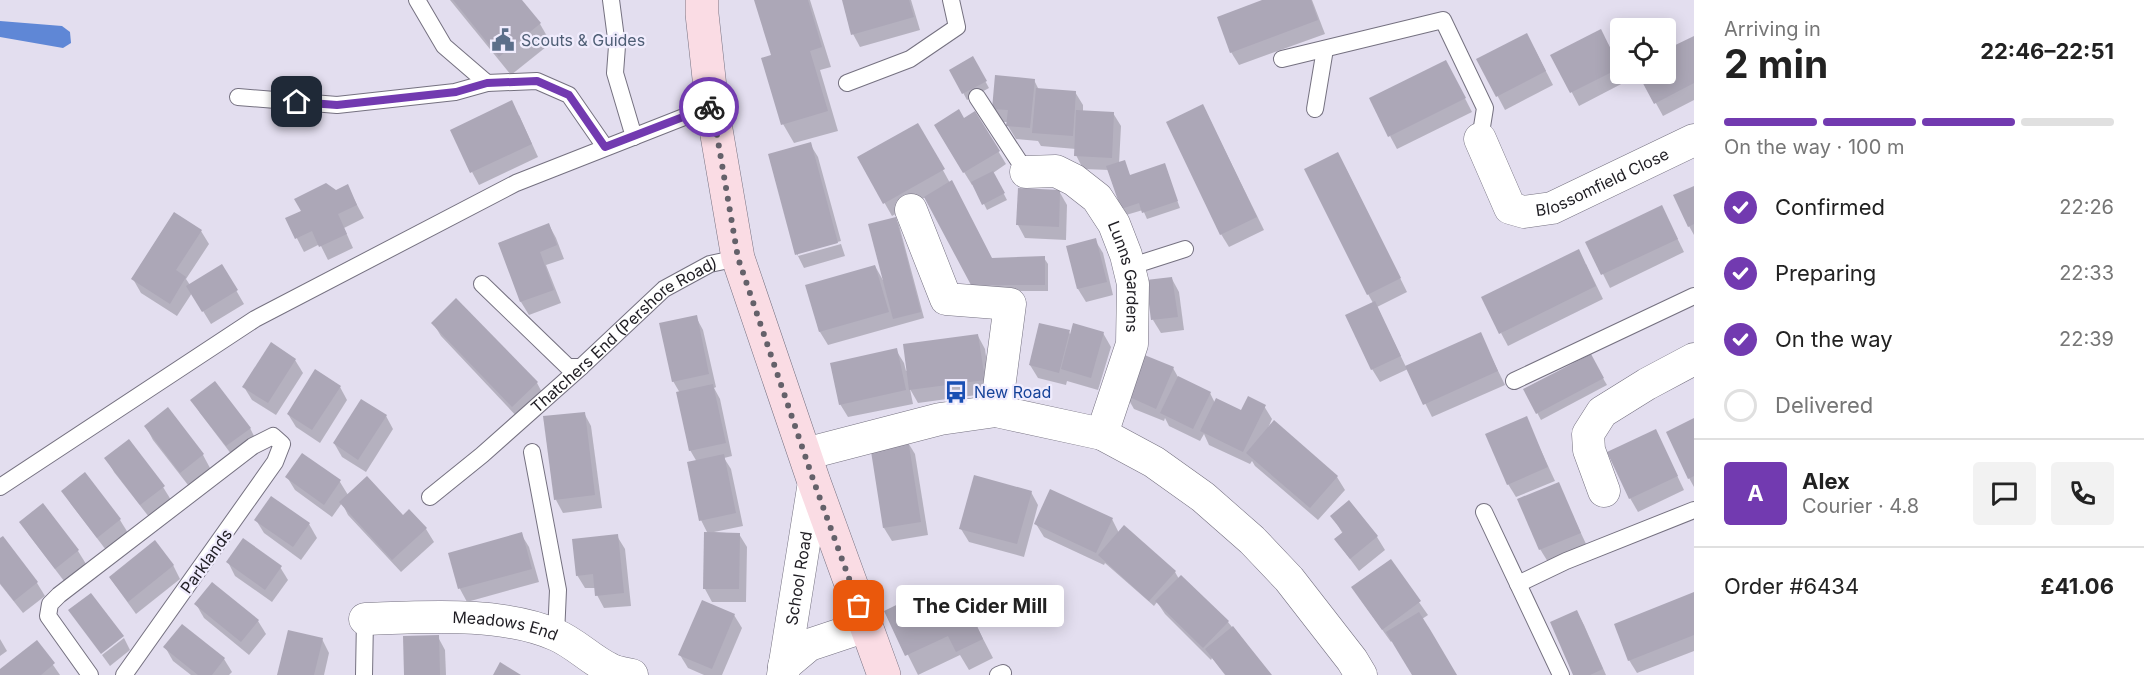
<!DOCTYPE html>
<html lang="en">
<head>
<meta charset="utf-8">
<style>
  :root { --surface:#fff; --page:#f2f2f2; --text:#222; --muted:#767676; --line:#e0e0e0; --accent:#723ab0 }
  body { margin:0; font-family:Inter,sans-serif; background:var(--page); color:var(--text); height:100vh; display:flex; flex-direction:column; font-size:22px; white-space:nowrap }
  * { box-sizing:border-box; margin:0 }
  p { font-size:20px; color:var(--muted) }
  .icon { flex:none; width:33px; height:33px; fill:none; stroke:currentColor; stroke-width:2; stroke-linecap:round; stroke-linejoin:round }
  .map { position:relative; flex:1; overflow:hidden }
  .panel { display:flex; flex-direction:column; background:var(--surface); width:450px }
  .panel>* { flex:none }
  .buttons { position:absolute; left:1610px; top:18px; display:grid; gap:12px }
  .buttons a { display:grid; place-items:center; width:66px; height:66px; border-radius:6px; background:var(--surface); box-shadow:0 3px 15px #0003; font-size:30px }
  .pin { position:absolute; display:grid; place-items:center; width:51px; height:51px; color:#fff; margin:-26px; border-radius:12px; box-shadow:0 3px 9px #0006 }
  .courier { position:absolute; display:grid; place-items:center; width:60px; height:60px; margin:-30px; border:4px solid #723ab0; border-radius:50%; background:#fff; color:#222; box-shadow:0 2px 8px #0007 }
  .bubble { position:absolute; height:42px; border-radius:6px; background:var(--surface); box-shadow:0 3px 15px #0003; font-size:20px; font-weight:700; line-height:42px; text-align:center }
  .summary em { font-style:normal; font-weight:700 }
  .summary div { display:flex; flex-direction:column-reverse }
  .summary { display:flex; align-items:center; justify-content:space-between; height:102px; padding:0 30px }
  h1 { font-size:39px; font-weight:700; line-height:45px }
  .bar { display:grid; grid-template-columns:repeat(4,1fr); gap:9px 6px; align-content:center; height:72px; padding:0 30px }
  .bar i { height:8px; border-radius:4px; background:var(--line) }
  .bar .active { background:var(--accent) }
  .bar p { grid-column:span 4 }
  .line { display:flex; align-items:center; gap:15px; padding:0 30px; border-top:2px solid var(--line) }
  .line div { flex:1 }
  .round { display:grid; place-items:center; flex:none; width:63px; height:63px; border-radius:6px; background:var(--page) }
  ol { padding:0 30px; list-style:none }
  li { display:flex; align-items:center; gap:18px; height:66px }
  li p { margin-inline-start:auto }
  li .icon { padding:6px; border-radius:50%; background:var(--accent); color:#fff; stroke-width:4 }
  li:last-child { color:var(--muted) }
  li i { width:33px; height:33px; border:3px solid var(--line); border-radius:50% }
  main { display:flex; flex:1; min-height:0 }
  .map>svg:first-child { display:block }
  .water { fill:#5f87d6 }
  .shadow { fill:#0003 }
  .building { fill:#aca7b7 }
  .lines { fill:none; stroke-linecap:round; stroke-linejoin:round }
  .lane-casing { stroke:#757180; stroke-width:18 }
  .street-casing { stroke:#757180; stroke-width:33 }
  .secondary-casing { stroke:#757180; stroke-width:34 }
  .lane { stroke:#fff; stroke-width:16 }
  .street { stroke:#fff; stroke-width:32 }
  .secondary { stroke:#fadce4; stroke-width:33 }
  .done { stroke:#64616a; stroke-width:6; stroke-dasharray:0 10.8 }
  .route { stroke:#723ab0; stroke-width:8 }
  .labels { text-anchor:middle; stroke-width:4.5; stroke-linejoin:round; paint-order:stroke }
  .service-label { font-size:16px; fill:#4e5e75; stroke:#f0ecfd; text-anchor:start }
  .street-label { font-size:16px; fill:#1f1d23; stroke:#f0ecfd }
  .transit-label { font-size:16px; fill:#164399; stroke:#f0ecfd; text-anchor:start }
</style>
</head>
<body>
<main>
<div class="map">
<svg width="1694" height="675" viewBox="0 0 1694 675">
  <rect width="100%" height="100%" fill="#e3deef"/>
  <polygon class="water" points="0,21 62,26 70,32 71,43 63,48 0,37"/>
  <g class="shadow">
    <polygon points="450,0 520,0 540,24 551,43 511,75"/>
    <polygon points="757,0 810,0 831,67 820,70 838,131 794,143 783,124 772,56"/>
    <polygon points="843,0 911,0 920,30 860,47 853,34"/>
    <polygon points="1267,0 1312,0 1325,34 1239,65 1231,52"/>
    <polygon points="1694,37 1694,100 1663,116 1640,74 1665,74 1665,52"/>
    <polygon points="1608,44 1620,68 1620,74 1623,74 1627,81 1579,106 1552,55"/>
    <polygon points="1534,48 1553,85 1505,110 1478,59"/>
    <polygon points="973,59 989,88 967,100 951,70"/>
    <polygon points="1453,75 1472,112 1397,149 1390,136"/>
    <polygon points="1034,80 1039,90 1075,92 1083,105 1083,112 1113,113 1121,126 1119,164 1124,162 1130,176 1164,165 1180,208 1147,219 1143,210 1126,215 1109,170 1083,169 1076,155 1076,149 1041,146 1038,141 1016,139 1008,126 1008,122 1002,122 994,108"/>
    <polygon points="1203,106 1264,230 1229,247 1221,234"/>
    <polygon points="975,113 1006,164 993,173 1007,200 987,210 974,184 972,185 943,138 964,120"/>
    <polygon points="519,115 538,157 479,185 472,172"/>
    <polygon points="918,125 992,259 1044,258 1048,264 1048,291 976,291 926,197 892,216 859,158"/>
    <polygon points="810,144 818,157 841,241 798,253 798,256 841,244 845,256 804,268 797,254 770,155"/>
    <polygon points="1345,167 1407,292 1377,307 1406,367 1480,334 1505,385 1432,417 1408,369 1380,382 1372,369 1373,303 1368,294"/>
    <polygon points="347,186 364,218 344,228 353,248 328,260 320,244 304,252 287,219"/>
    <polygon points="1694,187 1694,235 1689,226"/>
    <polygon points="1059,191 1067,205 1066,240 1025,238 1018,225"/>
    <polygon points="1662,207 1684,252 1610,288 1587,242"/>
    <polygon points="896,219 899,225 924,318 828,345 820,332 807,286 875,266 884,282"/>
    <polygon points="549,225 556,238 564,259 546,265 561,303 529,315 521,302 499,243"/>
    <polygon points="201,231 209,244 186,279 190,285 222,266 244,304 211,324 192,293 177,316 141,293 133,279"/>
    <polygon points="1095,240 1103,253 1113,295 1086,302 1078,289 1068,247"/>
    <polygon points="1586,264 1603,299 1508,346 1501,333"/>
    <polygon points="1172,279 1179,292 1184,330 1161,333 1153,320"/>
    <polygon points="456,300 537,383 544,396 520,420 441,336 433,323"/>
    <polygon points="696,317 703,330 716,387 714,388 720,399 732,456 724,458 731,469 743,526 714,532 739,534 747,547 746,602 712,602 705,589 708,534 701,520 697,462 690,450 680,393 673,381"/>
    <polygon points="1069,332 1071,336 1103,333 1111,347 1098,390 1067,381 1066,385 1038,378 1030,365"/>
    <polygon points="978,336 985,349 991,393 918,403 910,389 913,404 848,417 840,404 896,350 904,363 906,371"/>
    <polygon points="1590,356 1607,385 1541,420 1525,390"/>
    <polygon points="295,360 303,373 276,415 252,400 244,387"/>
    <polygon points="1173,368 1178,377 1210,393 1215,403 1242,412 1264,406 1272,419 1268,428 1337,477 1345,490 1318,520 1255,466 1252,461 1250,464 1209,445 1204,434 1200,441 1169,426 1165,418 1164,421 1134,409 1126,395"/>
    <polygon points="340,387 347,400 320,443 296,427 288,414"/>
    <polygon points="192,400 250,428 257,442 235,459 200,413"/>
    <polygon points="168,410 203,455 210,468 188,485 153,440 146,427"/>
    <polygon points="584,413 591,426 602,508 563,513 556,500"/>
    <polygon points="386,416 393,429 366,472 342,457 334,443"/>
    <polygon points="1526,418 1555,481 1516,497 1508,484"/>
    <polygon points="1694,420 1694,487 1689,478"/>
    <polygon points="907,441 915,454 928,535 892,541 884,528"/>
    <polygon points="1662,444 1684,490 1638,512 1630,498"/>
    <polygon points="303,455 340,482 348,495 403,517 409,511 426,529 434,542 401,572 348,515 342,503 332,517 295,490 287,477"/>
    <polygon points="106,458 163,487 171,500 149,517 114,472"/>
    <polygon points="1558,484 1587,546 1548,562 1540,549"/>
    <polygon points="63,491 120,520 128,533 106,550 71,504"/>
    <polygon points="1031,492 1038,505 1024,557 969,542 961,529"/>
    <polygon points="272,498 309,524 317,538 301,560 264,533 256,520"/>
    <polygon points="43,505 78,551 86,564 64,581 29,535 21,522"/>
    <polygon points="1332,516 1377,537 1385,550 1359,571 1336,540 1343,534"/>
    <polygon points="1112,519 1119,533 1175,572 1179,579 1228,622 1270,675 1225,675 1212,658 1211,660 1165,614 1157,602 1154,606 1105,563 1104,565 1044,537 1036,524"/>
    <polygon points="521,534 529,547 539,582 467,602 460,589 450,554"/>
    <polygon points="617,536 625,549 631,606 604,608 597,595 596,588 585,588 577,575"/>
    <polygon points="2,538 37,583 45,596 23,613 0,584 0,539"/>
    <polygon points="1390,561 1428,615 1422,619 1456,675 1413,675 1393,640 1391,642 1361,600"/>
    <polygon points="228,562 280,567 288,580 272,602 235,576"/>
    <polygon points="173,565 180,579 136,614 110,578"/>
    <polygon points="930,590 944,614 965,604 993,658 969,670 960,655 918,675 886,611"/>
    <polygon points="1694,593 1694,651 1637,673 1629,660"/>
    <polygon points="196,604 258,621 266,634 249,655 204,618"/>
    <polygon points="1577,612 1584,625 1606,675 1575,675"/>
    <polygon points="734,615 742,628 722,675 704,675 688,668 680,655"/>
    <polygon points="438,637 445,650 446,675 406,675"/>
    <polygon points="124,638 130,650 110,666 102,655"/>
    <polygon points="0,639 7,651 0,656"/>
    <polygon points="322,639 329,653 324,675 279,675"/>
    <polygon points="37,642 60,675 0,675 0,671"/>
    <polygon points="165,647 224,659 232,672 229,675 191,675 173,661"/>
  </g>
  <g class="building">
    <polygon points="453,0 522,0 541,23 499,57"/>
    <polygon points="754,0 808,0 822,47 810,51 828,111 781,125 761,58 771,55"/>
    <polygon points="842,0 909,0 914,17 851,35"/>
    <polygon points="1262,0 1311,0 1318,20 1230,53 1217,17"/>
    <polygon points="1601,29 1620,68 1570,93 1550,55"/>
    <polygon points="1527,33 1546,71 1496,97 1476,59"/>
    <polygon points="1694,36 1694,83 1654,104 1638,74 1665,74 1665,50"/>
    <polygon points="973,56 987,81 962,94 949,70"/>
    <polygon points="1446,60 1466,98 1388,137 1369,98"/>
    <polygon points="995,75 1035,79 1030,128 1006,126 1008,110 992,109"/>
    <polygon points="1036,88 1076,91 1073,136 1032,133"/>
    <polygon points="512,100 532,144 470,173 450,130"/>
    <polygon points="1203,104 1257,217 1220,235 1166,122"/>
    <polygon points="959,109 964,118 975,111 1000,151 963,173 934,125"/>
    <polygon points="1076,110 1114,112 1112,158 1074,156"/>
    <polygon points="918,123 945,169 883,204 857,157"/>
    <polygon points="811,142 838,243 795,255 768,154"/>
    <polygon points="1338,152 1401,278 1367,295 1304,169"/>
    <polygon points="1125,160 1130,175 1165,163 1178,201 1142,213 1139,203 1121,209 1106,166"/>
    <polygon points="993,171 1005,193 982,205 971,182"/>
    <polygon points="952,180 992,258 1045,256 1045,285 971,285 924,197"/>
    <polygon points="326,183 336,190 348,184 357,205 338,214 347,234 319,247 312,231 295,239 285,218 301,211 294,199"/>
    <polygon points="1694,186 1694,224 1688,227 1673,195"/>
    <polygon points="1018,188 1060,190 1059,227 1016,225"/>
    <polygon points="1662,205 1678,239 1601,275 1585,242"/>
    <polygon points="174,212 202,230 176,270 186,277 170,304 131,279"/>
    <polygon points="896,217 921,312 893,319 868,224"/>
    <polygon points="549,223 557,245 540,252 554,290 520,302 498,243"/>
    <polygon points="1096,238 1107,282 1077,289 1066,246"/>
    <polygon points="1579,249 1596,286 1499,334 1481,297"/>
    <polygon points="222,264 238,290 202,312 186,286"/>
    <polygon points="875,265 889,312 819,332 805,285"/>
    <polygon points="1172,277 1178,317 1151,320 1146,280"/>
    <polygon points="456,298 538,382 512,407 431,323"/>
    <polygon points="1375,301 1401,356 1371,370 1345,315"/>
    <polygon points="697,315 709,374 672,382 659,323"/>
    <polygon points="1039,323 1070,330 1059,373 1029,365"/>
    <polygon points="1073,323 1104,332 1091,378 1061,369"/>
    <polygon points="1481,332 1498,371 1423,405 1405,366"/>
    <polygon points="978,334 985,380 909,390 903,344"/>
    <polygon points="271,342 296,359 268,403 242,387"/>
    <polygon points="897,348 906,390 839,405 830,363"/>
    <polygon points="1142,354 1174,367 1156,409 1125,395"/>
    <polygon points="1591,354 1604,378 1536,414 1523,389"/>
    <polygon points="315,369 341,386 312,430 287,414"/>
    <polygon points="1178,376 1211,392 1193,429 1160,413"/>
    <polygon points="215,381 251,428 226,446 190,400"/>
    <polygon points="713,384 726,443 689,451 676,392"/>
    <polygon points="1248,396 1266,405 1243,452 1200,431 1216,398 1241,410"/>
    <polygon points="361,399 387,415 358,460 333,443"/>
    <polygon points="168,407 204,454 180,473 144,426"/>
    <polygon points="585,412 595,495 554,500 543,416"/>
    <polygon points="1527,416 1548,467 1507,485 1485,434"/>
    <polygon points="1694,418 1694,476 1688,479 1666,432"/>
    <polygon points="1274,420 1338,476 1310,508 1246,453"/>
    <polygon points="1656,429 1678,476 1629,499 1607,452"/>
    <polygon points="129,439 165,486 140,505 104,458"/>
    <polygon points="908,439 921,522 883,528 870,445"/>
    <polygon points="302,453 341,480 324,505 285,477"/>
    <polygon points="724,454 736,513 699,521 687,462"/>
    <polygon points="85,472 121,519 97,538 61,491"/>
    <polygon points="974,475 1032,491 1017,544 959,529"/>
    <polygon points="367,476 403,515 409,509 427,528 392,560 339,502"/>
    <polygon points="1559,482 1581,533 1539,550 1517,499"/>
    <polygon points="1050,489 1113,518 1096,553 1034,524"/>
    <polygon points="271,496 310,523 293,547 254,520"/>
    <polygon points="1349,500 1378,536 1350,559 1334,539 1343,532 1330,516"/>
    <polygon points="43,503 79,550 55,569 19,522"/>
    <polygon points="1124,525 1176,571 1149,601 1098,555"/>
    <polygon points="522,532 532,569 458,589 448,553"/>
    <polygon points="704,532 740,533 739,589 703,589"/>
    <polygon points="618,534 624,593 595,596 593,574 576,576 572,539"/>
    <polygon points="3,536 38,582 14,601 0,583 0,538"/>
    <polygon points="243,538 282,566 265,590 226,562"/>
    <polygon points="155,540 174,565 128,602 109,577"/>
    <polygon points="1391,559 1421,601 1382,630 1351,587"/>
    <polygon points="1181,575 1229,621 1203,648 1155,601"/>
    <polygon points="212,582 259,620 241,642 194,604"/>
    <polygon points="931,588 943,613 966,602 983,639 956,652 948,636 905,656 884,611"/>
    <polygon points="1694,592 1694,635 1628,661 1614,624"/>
    <polygon points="91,593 124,636 101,654 68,610"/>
    <polygon points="702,600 735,614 712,669 678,655"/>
    <polygon points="1577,610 1603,669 1590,675 1573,675 1550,622"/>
    <polygon points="1419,612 1431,631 1457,675 1412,675 1398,652 1386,632"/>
    <polygon points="182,624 225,658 212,675 198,675 163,647"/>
    <polygon points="1233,626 1248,645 1272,675 1226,675 1220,668 1205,649"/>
    <polygon points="288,630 323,638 314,675 277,675"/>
    <polygon points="439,635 440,675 404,675 403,636"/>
    <polygon points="37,640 55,663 41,675 0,675 0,669"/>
    <polygon points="500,662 521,675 493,675"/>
  </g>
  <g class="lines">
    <g class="lane-casing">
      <g id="lane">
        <polyline points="417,0 444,46 487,83 537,81 569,95 605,147"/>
        <polyline points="611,0 617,46 615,73 634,137"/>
        <polyline points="1282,59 1443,20 1485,108 1480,139"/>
        <polyline points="847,83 910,59 957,27 951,0"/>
        <polyline points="238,97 337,105 455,92 487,83"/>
        <polyline points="977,97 1026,172"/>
        <polyline points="1315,109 1325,49"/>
        <polyline points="1129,267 1185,249"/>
        <polyline points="482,284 568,367 581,367"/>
        <polyline points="1514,381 1694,296"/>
        <polyline points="532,452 558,590 556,635"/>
        <polyline points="0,487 255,319 516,183 712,106"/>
        <path id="s1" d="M430 497 482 455 581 367 664 289 710 264 738 258"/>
        <polyline points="1484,512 1561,675"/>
        <polyline points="1518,584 1566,561 1694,510"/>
        <polyline points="90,675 48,616 50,604 59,595 253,446 273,436 282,444 275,462 124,675"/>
        <polyline points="364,675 365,619"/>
        <polyline points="998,675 1003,673"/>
      </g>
    </g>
    <g class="street-casing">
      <g id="street">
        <path id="s2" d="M1480 139 1510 208 1524 212 1552 208 1694 140"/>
        <path id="s3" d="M1026 172 1056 171 1074 180 1097 198 1114 224 1126 255 1133 284 1132 344 1102 434"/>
        <polyline points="911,210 946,299 1010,304 996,411"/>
        <polyline points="805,454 940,419 996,411 1102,434 1154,462 1203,497 1252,540 1289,579 1352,660 1361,675"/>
        <polyline points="1604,491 1589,450 1588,434 1602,412 1647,384 1694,359"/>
        <path id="s4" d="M365 619C424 617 501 611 556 635 575 643 591 660 610 669 617 673 625 673 632 675"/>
        <polyline points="784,666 809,645 866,626"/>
        <path id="s5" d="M783 675 814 482"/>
      </g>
    </g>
    <g class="secondary-casing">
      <polyline id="secondary" points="702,0 702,14 712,106 738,258 814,482 884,675"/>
    </g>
    <use href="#lane" class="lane"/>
    <use href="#street" class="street"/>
    <use href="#secondary" class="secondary"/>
  </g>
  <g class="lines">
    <polyline class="done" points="709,107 712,106 738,258 814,482 859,606"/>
    <polyline class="route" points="297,102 337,105 456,92 487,83 537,81 569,95 605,147 709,107"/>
  </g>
  <defs>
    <g id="civic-bare" transform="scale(1.8)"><path d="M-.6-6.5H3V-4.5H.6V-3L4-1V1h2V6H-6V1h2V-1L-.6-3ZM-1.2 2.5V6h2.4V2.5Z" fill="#5c6f8a" stroke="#f0ecfd" stroke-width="2.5" paint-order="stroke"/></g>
    <g id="bus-bare" transform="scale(1.8)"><path d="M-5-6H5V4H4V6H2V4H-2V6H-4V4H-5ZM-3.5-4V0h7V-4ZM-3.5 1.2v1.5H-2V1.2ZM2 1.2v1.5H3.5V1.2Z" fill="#1a4fb4" stroke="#f0ecfd" stroke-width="2.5" paint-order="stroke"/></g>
  </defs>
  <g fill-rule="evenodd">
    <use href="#civic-bare" x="503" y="40"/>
    <use href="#bus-bare" x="956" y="392"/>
  </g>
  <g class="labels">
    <g class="service-label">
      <text x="521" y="46">Scouts &amp; Guides</text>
    </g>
    <g class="street-label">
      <text dy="6" stroke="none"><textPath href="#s2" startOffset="174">Blossomfield Close</textPath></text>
      <text dy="6" stroke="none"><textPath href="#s3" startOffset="165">Lunns Gardens</textPath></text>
      <text dy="6" stroke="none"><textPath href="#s1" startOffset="254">Thatchers End (Pershore Road)</textPath></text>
      <text transform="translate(206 561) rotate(-54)" y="6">Parklands</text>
      <text dy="6" stroke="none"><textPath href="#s5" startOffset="98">School Road</textPath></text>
      <text dy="6" stroke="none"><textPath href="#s4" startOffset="141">Meadows End</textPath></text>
    </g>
    <g class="transit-label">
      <text x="974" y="398">New Road</text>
    </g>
  </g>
</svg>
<div class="buttons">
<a><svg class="icon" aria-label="locate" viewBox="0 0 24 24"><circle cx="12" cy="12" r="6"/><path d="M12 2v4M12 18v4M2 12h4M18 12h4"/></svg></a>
</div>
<div class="pin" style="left:859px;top:606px;background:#ea580c"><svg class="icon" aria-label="bag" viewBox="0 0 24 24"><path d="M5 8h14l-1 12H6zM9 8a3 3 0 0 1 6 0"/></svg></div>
<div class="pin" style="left:297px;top:102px;background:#1f2937"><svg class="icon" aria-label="home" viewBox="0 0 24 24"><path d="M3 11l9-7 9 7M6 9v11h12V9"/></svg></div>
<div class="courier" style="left:709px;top:107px"><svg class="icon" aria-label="bike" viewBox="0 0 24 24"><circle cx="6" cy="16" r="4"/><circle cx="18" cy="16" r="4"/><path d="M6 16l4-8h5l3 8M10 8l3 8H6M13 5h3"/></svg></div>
<div class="bubble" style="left:896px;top:585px;width:168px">The Cider Mill</div>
</div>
<section class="panel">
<div class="summary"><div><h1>2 min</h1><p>Arriving in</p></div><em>22:46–22:51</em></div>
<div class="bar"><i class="active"></i><i class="active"></i><i class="active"></i><i></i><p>On the way · 100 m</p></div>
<ol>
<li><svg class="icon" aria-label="check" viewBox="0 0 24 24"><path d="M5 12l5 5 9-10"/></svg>Confirmed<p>22:26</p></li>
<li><svg class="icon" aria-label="check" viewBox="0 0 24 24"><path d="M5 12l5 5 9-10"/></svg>Preparing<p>22:33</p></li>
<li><svg class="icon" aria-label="check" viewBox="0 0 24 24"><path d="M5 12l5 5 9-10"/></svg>On the way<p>22:39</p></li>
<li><i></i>Delivered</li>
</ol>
<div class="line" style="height:108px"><b class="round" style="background:var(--accent);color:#fff">A</b><div><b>Alex</b><p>Courier · 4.8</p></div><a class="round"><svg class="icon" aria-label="chat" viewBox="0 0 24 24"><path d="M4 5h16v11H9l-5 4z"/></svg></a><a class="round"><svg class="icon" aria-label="phone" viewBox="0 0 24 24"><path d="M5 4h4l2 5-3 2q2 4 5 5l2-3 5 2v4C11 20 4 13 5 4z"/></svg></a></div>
<div class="line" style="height:78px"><div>Order #6434</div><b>£41.06</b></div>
</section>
</main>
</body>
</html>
